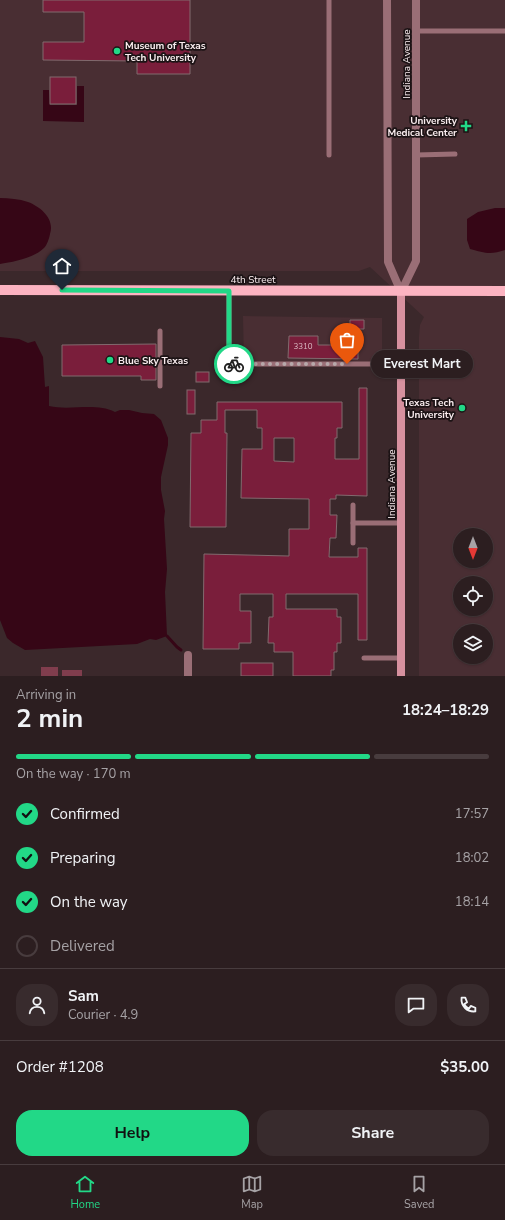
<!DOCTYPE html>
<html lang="en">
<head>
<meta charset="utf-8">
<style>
  :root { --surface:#2c1e20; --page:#382b2d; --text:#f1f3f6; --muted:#a6a2a5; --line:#483c3e; --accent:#22d887 }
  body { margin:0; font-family:"Nunito Sans",sans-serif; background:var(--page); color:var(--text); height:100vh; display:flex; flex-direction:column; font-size:15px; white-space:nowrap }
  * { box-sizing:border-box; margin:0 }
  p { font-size:13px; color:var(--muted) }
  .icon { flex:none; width:22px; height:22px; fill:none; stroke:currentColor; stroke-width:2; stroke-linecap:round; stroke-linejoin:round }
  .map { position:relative; height:676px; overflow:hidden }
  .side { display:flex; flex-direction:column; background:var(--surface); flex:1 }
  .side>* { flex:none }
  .needle { width:26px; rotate:180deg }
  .tools { position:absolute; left:453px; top:528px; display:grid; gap:8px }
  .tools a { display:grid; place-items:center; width:40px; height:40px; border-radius:50%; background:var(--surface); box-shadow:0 1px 3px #0004,0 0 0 1px var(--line); font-size:20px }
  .pin { position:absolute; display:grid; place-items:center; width:34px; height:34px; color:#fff; margin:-41px -17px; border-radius:50% 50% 50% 0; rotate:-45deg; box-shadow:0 0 4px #0007 }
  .pin .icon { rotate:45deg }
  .courier { position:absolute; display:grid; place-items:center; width:40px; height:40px; margin:-20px; border:3px solid #22d887; border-radius:50%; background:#fff; color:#222; box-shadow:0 1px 5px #0007 }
  .bubble { position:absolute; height:28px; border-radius:14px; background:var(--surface); box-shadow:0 1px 3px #0004,0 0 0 1px var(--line); font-size:13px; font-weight:700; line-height:28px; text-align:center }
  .summary em { font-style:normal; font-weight:700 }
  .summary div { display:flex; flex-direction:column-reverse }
  .summary { display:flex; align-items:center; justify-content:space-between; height:68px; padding:0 16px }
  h1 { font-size:26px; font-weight:700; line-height:30px }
  .bar { display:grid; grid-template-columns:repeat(4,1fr); gap:6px 4px; align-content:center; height:48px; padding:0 16px }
  .bar i { height:5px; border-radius:3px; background:var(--line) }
  .bar .on { background:var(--accent) }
  .bar p { grid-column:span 4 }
  .line { display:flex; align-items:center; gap:10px; padding:0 16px; border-top:1px solid var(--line) }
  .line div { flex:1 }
  .round { display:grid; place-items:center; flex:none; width:42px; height:42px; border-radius:16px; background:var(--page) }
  ol { padding:0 16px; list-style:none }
  li { display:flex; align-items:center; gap:12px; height:44px }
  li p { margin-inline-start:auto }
  li .icon { padding:4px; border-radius:50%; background:var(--accent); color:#111; stroke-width:4 }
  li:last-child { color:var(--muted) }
  li i { width:22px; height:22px; border:2px solid var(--line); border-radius:50% }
  .button { display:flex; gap:8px; margin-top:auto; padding:8px 16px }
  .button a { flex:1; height:46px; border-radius:16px; background:var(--accent); color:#111; font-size:16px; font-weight:700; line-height:46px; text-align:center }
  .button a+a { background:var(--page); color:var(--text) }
  .tabs { display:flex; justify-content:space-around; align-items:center; height:56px; border-top:1px solid var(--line); background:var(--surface); font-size:11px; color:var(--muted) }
  .tabs a { display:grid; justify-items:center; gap:2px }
  .tabs .on { color:var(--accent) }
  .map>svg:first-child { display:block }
  .built { fill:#492e33; fill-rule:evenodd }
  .green { fill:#803d4d }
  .water { fill:#360616 }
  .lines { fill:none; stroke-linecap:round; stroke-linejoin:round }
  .stream { stroke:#360616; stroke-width:3 }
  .building { fill:#7a1e3b; stroke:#816a6e; fill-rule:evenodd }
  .service { stroke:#9a6e76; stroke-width:5 }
  .minor { stroke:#9a6e76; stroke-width:8 }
  .tertiary { stroke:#9a6e76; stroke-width:8 }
  .secondary { stroke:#d7919f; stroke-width:8 }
  .primary { stroke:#fcb3c1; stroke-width:10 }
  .done { stroke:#b7a8aa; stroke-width:4; stroke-dasharray:0 7.2 }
  .route { stroke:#22d887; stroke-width:5 }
  .poi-dot { fill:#22d887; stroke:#1c1315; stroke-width:1.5 }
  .labels { text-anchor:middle; stroke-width:3.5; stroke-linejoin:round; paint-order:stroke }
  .number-label { font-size:8px; fill:#dab9c2 }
  .poi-label { font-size:10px; font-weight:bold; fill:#faedef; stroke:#1c1315; text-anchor:start }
  .street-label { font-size:10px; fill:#faedef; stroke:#1c1315 }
</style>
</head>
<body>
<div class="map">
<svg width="505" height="676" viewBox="0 0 505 676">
  <rect width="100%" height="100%" fill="#3b282b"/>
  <g class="built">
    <path d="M0 0H505V676H419V337L420 325 424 317 370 267 359 271H0ZM460 535H486V561H460ZM460 583H486V609H460ZM460 631H486V657H460Z"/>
    <polygon points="243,316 382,318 382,362 244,362"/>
  </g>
  <g class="green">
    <rect x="41" y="667" width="17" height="9"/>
    <rect x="62" y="670" width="20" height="6"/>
  </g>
  <g class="water">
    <polygon points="77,86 84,86 84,122 43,121 43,90 49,90 50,105 77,105"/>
    <path d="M0 198C9 198 19 199 28 202 41 207 55 219 50 234 49 239 47 245 44 248 34 258 13 262 0 264Z"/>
    <path d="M495 208H505V250C491 255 484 253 470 249L467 240V219L478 212Z"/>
    <path d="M0 337 19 339 28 343 35 341 43 357 45 387 49 386V406C71 411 95 402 115 412L120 410H129L142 413 154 414 161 420 168 438V445L161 477V490L165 511 164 519 167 569 165 592 167 636 156 640 150 639 137 644 25 650 13 643 7 638 0 620Z"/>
  </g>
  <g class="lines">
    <polyline class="stream" points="167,636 177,647 181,650"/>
  </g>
  <g class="building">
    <polygon points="43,0 190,0 190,74 137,74 137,61 43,60 43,42 84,42 84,12 43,12"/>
    <rect x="50" y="77" width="26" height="27"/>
    <polygon points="350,320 364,320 364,329 358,329 358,359 288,358 289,336 318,336 318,345 336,345 336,344 350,343"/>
    <polygon points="156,344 156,380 141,380 141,376 62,376 62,345"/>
    <rect x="196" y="372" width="13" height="10"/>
    <path d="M359 388H367V496L336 495V499H330V515H337L336 538H330L329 557H358V548H367V640H358V594H286V609H337V617H341V643H337V652H334V670H331V676H293V652H274V643H268L269 617H273V594H240V611H251V643H239V649H203L204 554 289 556V529H309V499L241 498 242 449H262V428H257V410H225V433H227L226 527H190L191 433H201V420H217V402H342V428H337V438H335V459H359ZM274 438H294V462L274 461Z"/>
    <rect x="187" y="390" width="8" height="24"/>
    <rect x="241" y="663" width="32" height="13"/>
  </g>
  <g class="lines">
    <g class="service">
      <polyline points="329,0 329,155"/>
      <polyline points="416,31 505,31"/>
      <polyline points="416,155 455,154"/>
      <polyline points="229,291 229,364 401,364"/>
      <polyline points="160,331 160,386"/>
      <polyline points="353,505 353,543"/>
      <polyline points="353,523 401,523"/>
      <polyline points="364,658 401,658"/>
    </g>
    <polyline class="minor" points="188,655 188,676"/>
    <g class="tertiary">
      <polyline points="387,0 388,262 401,292"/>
      <polyline points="401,292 416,261 416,0"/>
    </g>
    <polyline class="secondary" points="401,292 401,676"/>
    <polyline class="primary" points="0,290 505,291"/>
  </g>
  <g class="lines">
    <polyline class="done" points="234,364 347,364"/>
    <polyline class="route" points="62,290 229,291 229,364 234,364"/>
  </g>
  <g class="poi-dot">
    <circle cx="117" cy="51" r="4"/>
    <path d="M464 120h4v4h4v4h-4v4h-4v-4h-4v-4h4z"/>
    <circle cx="110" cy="360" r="4"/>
    <circle cx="462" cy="408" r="4"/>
  </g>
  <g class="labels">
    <g class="number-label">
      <text x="303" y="349">3310</text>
    </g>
    <g class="poi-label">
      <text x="125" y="49">Museum of Texas<tspan x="125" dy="12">Tech University</tspan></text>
      <text x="457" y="124" text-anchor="end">University<tspan x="457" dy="12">Medical Center</tspan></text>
      <text x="118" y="364">Blue Sky Texas</text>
      <text x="454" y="406" text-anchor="end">Texas Tech<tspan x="454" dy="12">University</tspan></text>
    </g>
    <g class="street-label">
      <text transform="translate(406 64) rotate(-90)" y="4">Indiana Avenue</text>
      <text x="253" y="283">4th Street</text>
      <text transform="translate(391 484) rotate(-90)" y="4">Indiana Avenue</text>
    </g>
  </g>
</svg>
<div class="tools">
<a><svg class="needle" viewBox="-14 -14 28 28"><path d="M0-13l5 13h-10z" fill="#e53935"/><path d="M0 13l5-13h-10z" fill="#a6a2a5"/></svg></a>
<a><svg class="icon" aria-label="locate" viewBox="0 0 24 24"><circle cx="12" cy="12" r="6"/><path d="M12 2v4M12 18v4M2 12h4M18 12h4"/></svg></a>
<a><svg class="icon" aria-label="layers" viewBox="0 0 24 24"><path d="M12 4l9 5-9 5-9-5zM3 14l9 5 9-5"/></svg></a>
</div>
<div class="pin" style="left:347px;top:364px;background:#ea580c"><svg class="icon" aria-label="bag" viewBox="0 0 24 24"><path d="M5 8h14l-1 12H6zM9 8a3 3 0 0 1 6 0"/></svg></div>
<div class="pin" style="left:62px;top:290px;background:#1f2937"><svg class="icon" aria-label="home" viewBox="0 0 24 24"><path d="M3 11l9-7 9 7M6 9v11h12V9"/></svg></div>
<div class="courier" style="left:234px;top:364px"><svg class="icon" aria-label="bike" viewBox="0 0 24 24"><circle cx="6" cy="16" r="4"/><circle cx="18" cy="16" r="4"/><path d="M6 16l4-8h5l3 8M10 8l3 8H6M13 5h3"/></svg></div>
<div class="bubble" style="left:371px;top:350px;width:102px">Everest Mart</div>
</div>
<section class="side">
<div class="summary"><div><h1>2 min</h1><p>Arriving in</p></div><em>18:24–18:29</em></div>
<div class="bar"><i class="on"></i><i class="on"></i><i class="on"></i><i></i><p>On the way · 170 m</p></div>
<ol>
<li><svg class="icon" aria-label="check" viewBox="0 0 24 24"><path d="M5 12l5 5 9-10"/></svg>Confirmed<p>17:57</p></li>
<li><svg class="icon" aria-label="check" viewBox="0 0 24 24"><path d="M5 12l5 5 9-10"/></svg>Preparing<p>18:02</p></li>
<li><svg class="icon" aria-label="check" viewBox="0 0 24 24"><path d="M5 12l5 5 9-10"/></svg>On the way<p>18:14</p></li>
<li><i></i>Delivered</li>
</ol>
<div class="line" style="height:72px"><a class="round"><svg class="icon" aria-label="person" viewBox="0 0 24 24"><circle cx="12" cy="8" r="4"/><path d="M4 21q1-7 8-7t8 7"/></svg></a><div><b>Sam</b><p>Courier · 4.9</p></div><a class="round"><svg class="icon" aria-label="chat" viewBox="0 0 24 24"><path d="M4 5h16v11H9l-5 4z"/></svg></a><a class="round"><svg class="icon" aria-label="phone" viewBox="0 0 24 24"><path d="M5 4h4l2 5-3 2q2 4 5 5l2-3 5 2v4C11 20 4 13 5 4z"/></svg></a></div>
<div class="line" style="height:52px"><div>Order #1208</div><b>$35.00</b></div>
<div class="button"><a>Help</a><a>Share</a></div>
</section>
<nav class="tabs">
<a class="on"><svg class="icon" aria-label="home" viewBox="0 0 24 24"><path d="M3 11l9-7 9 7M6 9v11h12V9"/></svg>Home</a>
<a><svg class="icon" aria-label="map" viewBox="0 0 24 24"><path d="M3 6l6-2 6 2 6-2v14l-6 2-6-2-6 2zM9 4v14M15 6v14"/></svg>Map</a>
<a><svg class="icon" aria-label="saved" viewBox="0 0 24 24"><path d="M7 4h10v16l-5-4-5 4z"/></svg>Saved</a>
</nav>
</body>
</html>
